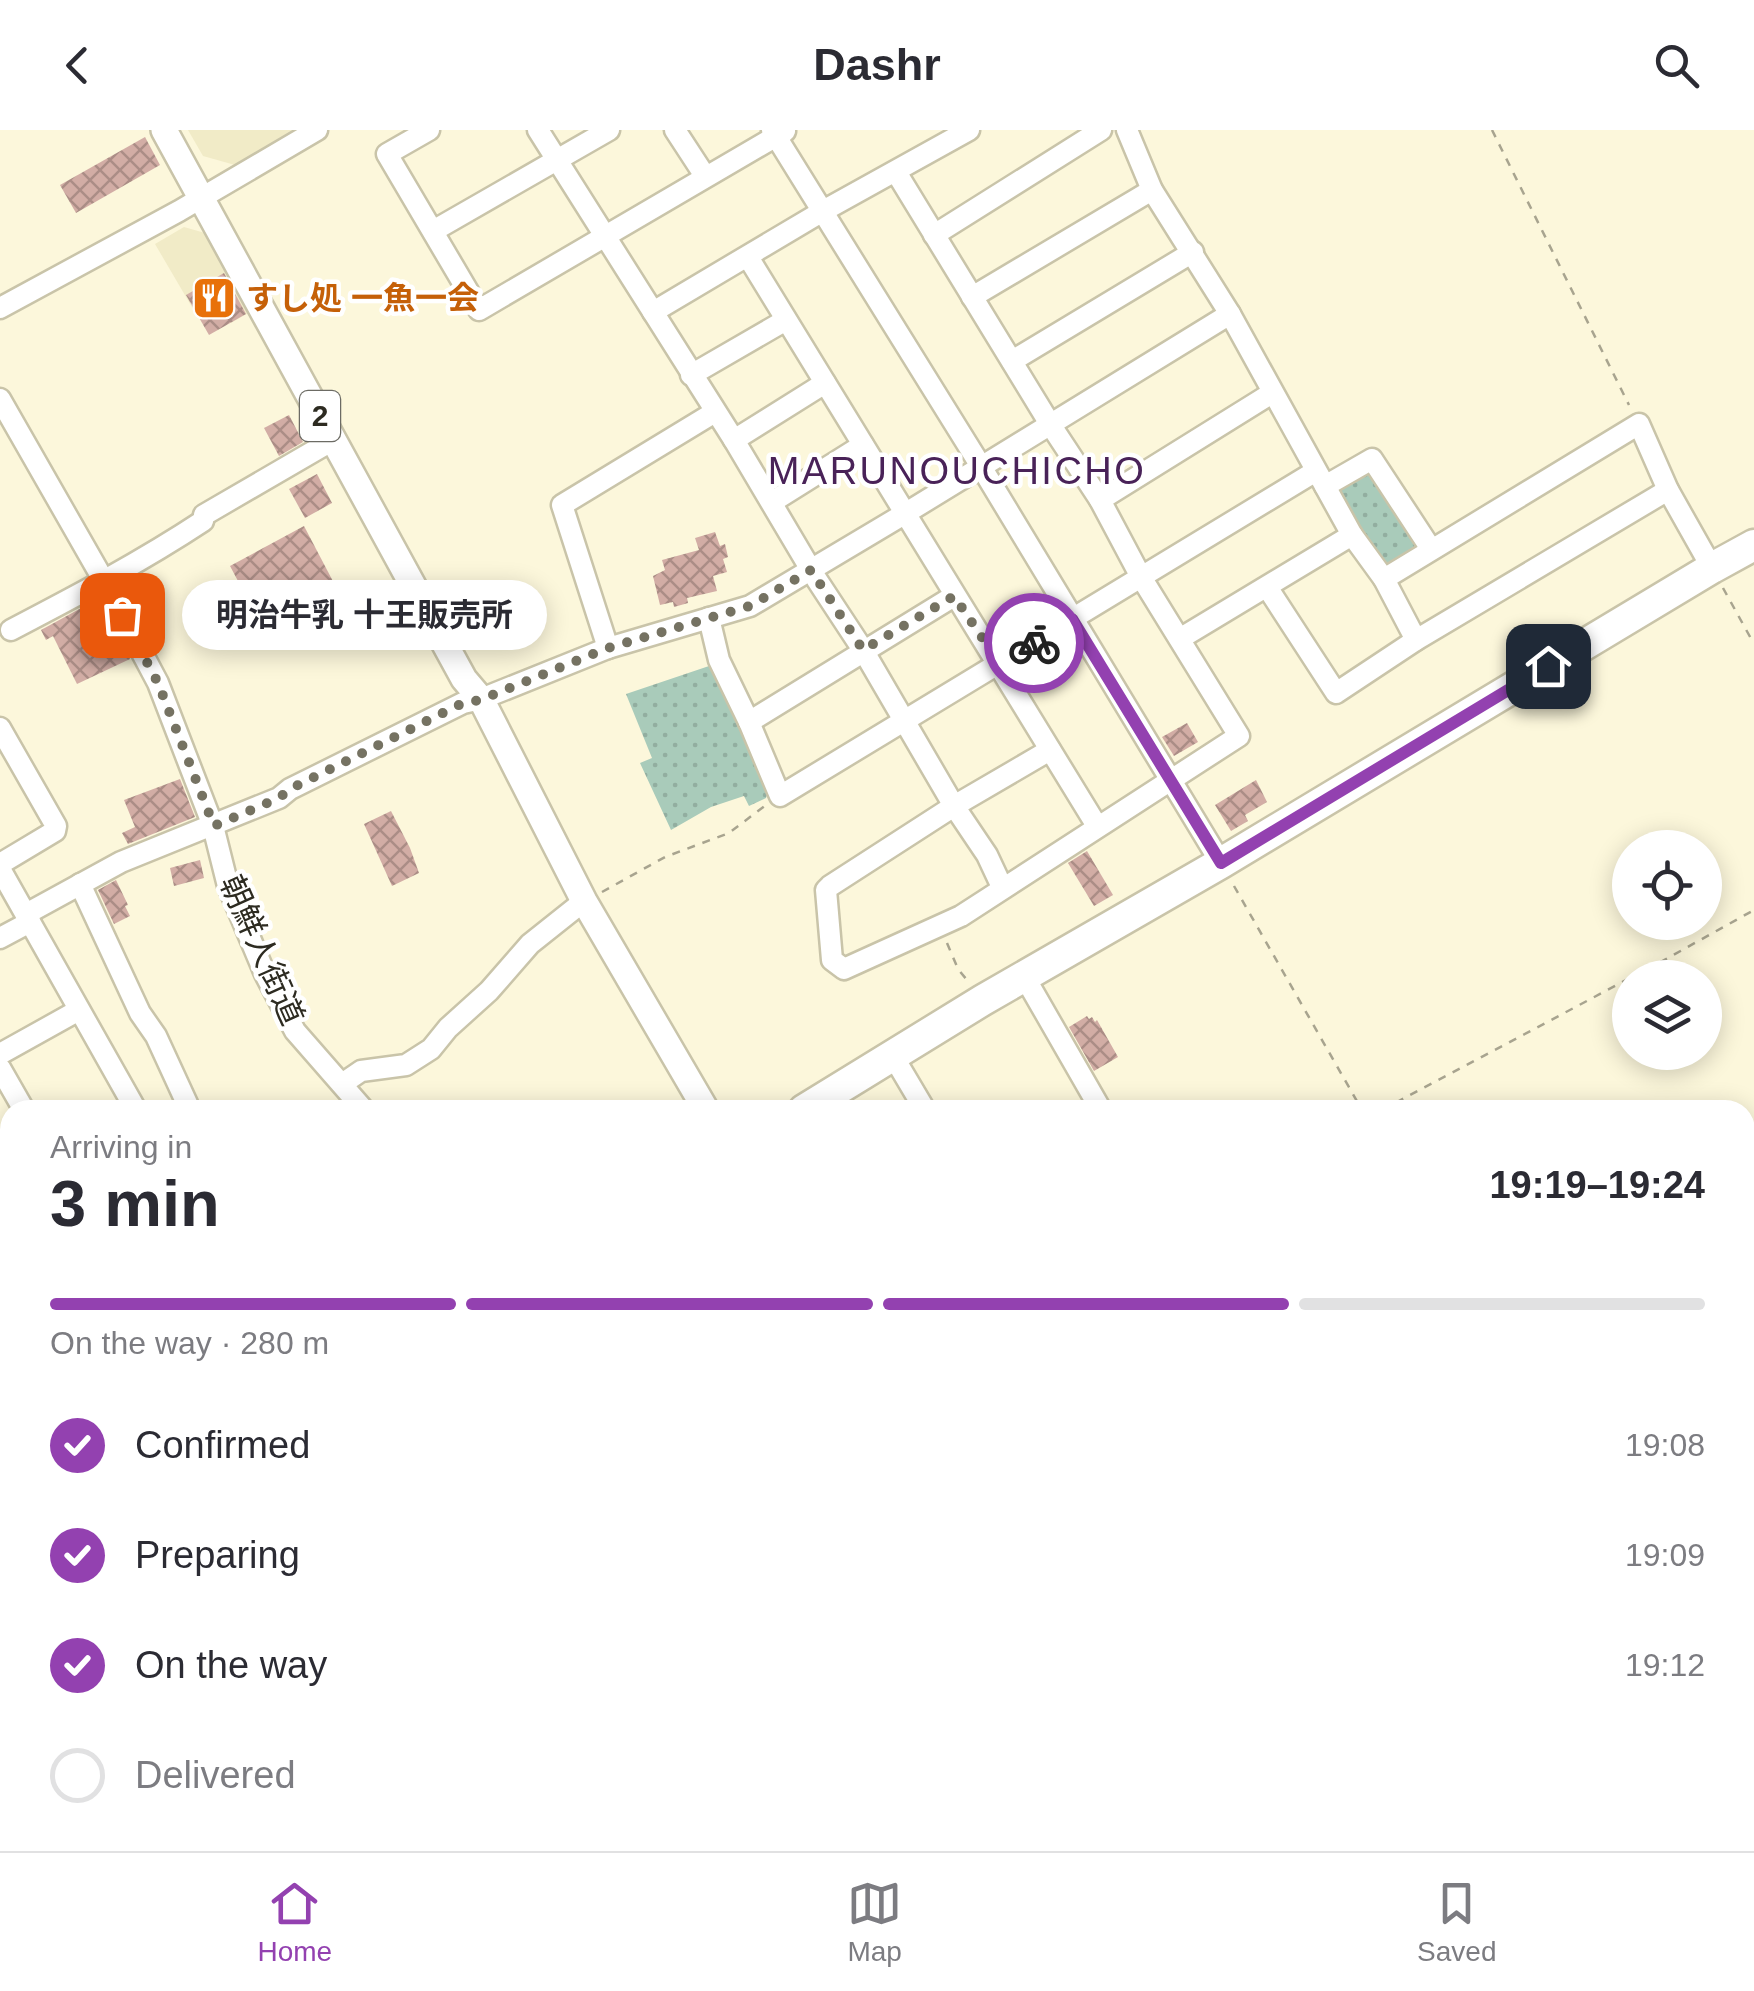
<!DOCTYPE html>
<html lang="en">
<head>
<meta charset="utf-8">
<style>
  :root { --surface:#fff; --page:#f2f2f3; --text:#2b2b33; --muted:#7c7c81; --line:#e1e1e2; --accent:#9341b0 }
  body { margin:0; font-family:Helvetica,"Noto Sans JP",sans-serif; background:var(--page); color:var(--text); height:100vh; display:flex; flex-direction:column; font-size:38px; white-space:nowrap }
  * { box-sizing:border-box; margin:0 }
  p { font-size:32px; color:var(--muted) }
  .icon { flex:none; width:55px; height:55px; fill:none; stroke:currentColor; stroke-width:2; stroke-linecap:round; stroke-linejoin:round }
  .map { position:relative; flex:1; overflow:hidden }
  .details { position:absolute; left:0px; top:970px; width:1755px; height:752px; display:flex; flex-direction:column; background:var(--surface); border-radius:30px 30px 0 0; box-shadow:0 5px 25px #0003 }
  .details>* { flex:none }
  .buttons { position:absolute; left:1612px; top:700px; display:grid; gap:20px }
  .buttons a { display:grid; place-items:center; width:110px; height:110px; border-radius:50%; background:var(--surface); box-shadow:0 5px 25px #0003; font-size:50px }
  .pin { position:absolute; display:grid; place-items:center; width:85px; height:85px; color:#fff; margin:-42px; border-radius:20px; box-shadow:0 5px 15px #0006 }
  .courier { position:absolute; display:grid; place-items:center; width:100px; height:100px; margin:-50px; border:8px solid #9341b0; border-radius:50%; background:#fff; color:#222; box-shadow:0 2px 12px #0007 }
  .bubble { position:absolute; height:70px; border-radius:35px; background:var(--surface); box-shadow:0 5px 25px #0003; font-size:32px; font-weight:700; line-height:70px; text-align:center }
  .headline em { font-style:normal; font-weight:700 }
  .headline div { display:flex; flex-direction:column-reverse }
  .headline { display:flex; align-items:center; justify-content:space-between; height:170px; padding:0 50px }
  h1 { font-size:65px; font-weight:700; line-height:75px }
  .bar { display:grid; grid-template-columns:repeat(4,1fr); gap:15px 10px; align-content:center; height:120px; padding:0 50px }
  .bar i { height:12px; border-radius:8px; background:var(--line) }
  .bar .selected { background:var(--accent) }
  .bar p { grid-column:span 4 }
  ol { padding:0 50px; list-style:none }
  li { display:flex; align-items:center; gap:30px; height:110px }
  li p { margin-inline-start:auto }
  li .icon { padding:10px; border-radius:50%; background:var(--accent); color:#fff; stroke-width:4 }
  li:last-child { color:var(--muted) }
  li i { width:55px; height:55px; border:5px solid var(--line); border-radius:50% }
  header { display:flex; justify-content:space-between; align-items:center; height:130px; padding:0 50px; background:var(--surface); font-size:45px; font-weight:700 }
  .tabs { display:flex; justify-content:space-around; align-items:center; height:140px; border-top:2px solid var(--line); background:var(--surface); font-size:28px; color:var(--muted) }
  .tabs a { display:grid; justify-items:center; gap:5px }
  .tabs .selected { color:var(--accent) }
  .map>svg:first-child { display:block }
  .built { fill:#f1ebc7 }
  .grass { fill:url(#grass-dots) }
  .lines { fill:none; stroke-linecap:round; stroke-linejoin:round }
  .river { stroke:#85a7b8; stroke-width:30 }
  .building { fill:url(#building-cross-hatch) }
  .minor-casing { stroke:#c9c4a9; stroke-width:25 }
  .major-casing { stroke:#c9c4a9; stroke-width:30 }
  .highway-casing { stroke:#c9c4a9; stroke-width:35 }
  .path { stroke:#a8a48f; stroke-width:2.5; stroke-dasharray:8 8; stroke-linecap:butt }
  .minor { stroke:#fff; stroke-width:20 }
  .major { stroke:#fff; stroke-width:25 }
  .highway { stroke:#fff; stroke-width:30 }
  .done { stroke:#757262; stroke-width:10; stroke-dasharray:0 18 }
  .route { stroke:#9341b0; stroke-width:12 }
  .labels { text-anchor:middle; stroke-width:9; stroke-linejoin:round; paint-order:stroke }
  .shield { fill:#fff; stroke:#6c6b64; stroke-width:2.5 }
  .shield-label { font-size:30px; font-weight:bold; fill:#2d2b21 }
  .food-label { font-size:32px; font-weight:bold; fill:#c56008; stroke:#fff; text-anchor:start }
  .street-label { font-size:32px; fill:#2d2b21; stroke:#fff }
  .quarter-label { font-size:38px; letter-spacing:2.5px; fill:#492258; stroke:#fff }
</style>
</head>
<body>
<header><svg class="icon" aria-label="back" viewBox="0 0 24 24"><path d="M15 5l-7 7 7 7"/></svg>Dashr<svg class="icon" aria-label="search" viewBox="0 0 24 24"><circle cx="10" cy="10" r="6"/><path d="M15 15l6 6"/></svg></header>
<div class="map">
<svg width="1754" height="1721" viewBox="0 0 1754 1721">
  <defs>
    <pattern id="grass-dots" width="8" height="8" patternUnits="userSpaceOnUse" patternTransform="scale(2.5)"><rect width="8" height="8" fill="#a9cbba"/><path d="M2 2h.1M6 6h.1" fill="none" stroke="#92aea0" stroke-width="1.8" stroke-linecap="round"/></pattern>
    <pattern id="building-cross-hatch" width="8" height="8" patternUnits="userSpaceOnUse" patternTransform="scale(2.5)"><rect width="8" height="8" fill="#d2ada5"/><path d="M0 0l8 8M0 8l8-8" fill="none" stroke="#ab8d86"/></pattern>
  </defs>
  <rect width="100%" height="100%" fill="#fcf7db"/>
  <g class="built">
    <polygon points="188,0 295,0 235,35 203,26"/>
    <polygon points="184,97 205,103 248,183 231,193 218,172 196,184 155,114"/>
    <polygon points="155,1713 296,1713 300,1721 140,1721"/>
  </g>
  <g class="grass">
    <polygon points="1374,339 1422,416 1390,439 1380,437 1332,357"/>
    <polygon points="712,535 770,655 766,668 749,676 744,666 711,677 671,700 640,633 652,628 626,564"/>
    <polygon points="1754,1055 1754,1313 1745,1316 1745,1059"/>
    <polygon points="742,1713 742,1712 921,1713 914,1721 731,1721"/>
  </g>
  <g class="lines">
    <g class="river">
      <polyline points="1745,1361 1754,1358"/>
      <polyline points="977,1721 984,1712"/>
    </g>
  </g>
  <g class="building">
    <polygon points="145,7 160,35 76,83 60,55"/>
    <polygon points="224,143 246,184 209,205 186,165"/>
    <polygon points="289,285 303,312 279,326 264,298"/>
    <polygon points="317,344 332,373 305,388 289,359"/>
    <polygon points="304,396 337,459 263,498 230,436"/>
    <polygon points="715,402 720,416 725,414 728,427 723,429 727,442 713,446 717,461 687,468 688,473 674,477 673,472 660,475 653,446 665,440 662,430 699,420 695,408"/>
    <polygon points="94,471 101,485 105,484 116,508 118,507 130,529 77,554 53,506 46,510 41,500"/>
    <polygon points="1187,593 1198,612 1174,626 1162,607"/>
    <polygon points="180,649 195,687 128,714 122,703 135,697 124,670"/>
    <polygon points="1256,650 1267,672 1245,685 1248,691 1231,701 1215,675"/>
    <polygon points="391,681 410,718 419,743 392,756 364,694"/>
    <polygon points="1087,721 1113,765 1094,776 1068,733"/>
    <polygon points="200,730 204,748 174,756 170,738"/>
    <polygon points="116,750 128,775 125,776 130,786 114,794 98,760"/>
    <polygon points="1087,886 1089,889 1092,887 1095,892 1097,890 1118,927 1094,941 1069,897"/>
  </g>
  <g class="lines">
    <g class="minor-casing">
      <g id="minor">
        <polyline points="429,0 387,24 479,180 785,1"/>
        <polyline points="538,0 734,310 817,450 863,520 954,676 987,725 1002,757"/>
        <polyline points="675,0 705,46"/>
        <polyline points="772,0 974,325 1221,733"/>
        <polyline points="1127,0 1152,60 1230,184 1352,405 1384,449 1416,510"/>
        <polyline points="896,42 1050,294 1100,370 1141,447 1239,606 961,786 844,839 832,830 826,760 830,756 954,676 1050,620"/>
        <polyline points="433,101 609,0"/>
        <polyline points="934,105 1101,0"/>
        <polyline points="748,127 1097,696"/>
        <polyline points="972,167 1152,60"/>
        <polyline points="0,178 179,81 317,0"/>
        <polyline points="653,182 823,81 969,0"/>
        <polyline points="1012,231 1193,122"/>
        <polyline points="691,245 786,190"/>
        <polyline points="0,269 104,451 158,553 213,696 228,756 265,844 295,901 364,980"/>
        <polyline points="734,310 825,253"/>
        <polyline points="1325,356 1372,329 1431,419"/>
        <polyline points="1100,370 1272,263"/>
        <polyline points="772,372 863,315"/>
        <polyline points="204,385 333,310"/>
        <polyline points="1384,449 1639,294 1668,360 1712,438"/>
        <polyline points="1267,457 1336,563 1416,510 1668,360"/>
        <polyline points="709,488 719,530 749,592 780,666 1316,341"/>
        <path d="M11 500C76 466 141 432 203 391"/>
        <polyline points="1181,508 1352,405"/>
        <polyline points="608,518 562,375 715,282"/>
        <polyline points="749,592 954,466"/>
        <polyline points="0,598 56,696 55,701 0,734"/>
        <polyline points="0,739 136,980"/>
        <polyline points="80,754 140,883 156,906 190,980"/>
        <polyline points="26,784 121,732 279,668 290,659 463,573 481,569 608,518 750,476 906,383 1230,184"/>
        <polyline points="0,808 30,792"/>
        <polyline points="1024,846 1101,980"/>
        <polyline points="0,924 79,880"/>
        <polyline points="893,926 925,980"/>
        <polyline points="0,938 24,980"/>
        <polyline points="342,954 361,941 406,935 431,919 448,898 489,861 530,814 584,771"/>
        <polyline points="0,1128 10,1146"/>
        <polyline points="0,1294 10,1289"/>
        <polyline points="0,1481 10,1503"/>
        <polyline points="1745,1544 1754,1542"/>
        <polyline points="1745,1653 1754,1652"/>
        <polyline points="540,1712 545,1721"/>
        <polyline points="107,1721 114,1712"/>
        <polyline points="620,1721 633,1712"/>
        <polyline points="702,1721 714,1712"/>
        <polyline points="1479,1721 1487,1712"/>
        <polyline points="1562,1721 1570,1712"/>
      </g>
    </g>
    <g class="major-casing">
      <g id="major">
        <polyline points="164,0 464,549 481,569 584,771 706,980"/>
        <polyline points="1371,1712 1384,1721"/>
      </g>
    </g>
    <g class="highway-casing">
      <g id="highway">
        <polyline points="804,980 983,870 1221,733 1712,438 1754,415"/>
        <polyline points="0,1465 10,1459"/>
      </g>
    </g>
    <g class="path">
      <polyline points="1492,0 1629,275"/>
      <polyline points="1723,458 1754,514"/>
      <polyline points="1234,756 1362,980"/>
      <polyline points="602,762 665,727 729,703 766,675"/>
      <polyline points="947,813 958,839 967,850"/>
      <polyline points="1632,848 1754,780"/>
      <polyline points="1382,980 1630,848"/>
      <polyline points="1745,1048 1754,1044"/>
      <polyline points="1505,1720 1522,1712"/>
    </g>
    <use href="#minor" class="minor"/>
    <use href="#major" class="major"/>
    <use href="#highway" class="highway"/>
  </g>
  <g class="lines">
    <polyline class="done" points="122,485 158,553 214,696 279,668 290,659 463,573 480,570 608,518 750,476 811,440 863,520 954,466 1000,534 1034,513"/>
    <polyline class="route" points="1034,513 1072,489 1221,733 1548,536"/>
  </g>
  <defs>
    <g id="restaurant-square" transform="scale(2.25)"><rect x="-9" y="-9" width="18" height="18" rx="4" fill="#e8710a" stroke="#fff"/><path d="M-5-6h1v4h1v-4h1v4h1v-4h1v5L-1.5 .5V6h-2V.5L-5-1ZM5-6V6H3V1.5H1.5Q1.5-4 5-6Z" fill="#fff"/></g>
  </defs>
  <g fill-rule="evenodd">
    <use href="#restaurant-square" x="214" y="168"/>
  </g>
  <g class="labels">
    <rect class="shield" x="300" y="261" width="40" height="50" rx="8"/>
    <g class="shield-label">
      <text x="320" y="296">2</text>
    </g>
    <g class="food-label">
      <text x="246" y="179">すし処 一魚一会</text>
    </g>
    <g class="street-label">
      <text transform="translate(262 820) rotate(66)" y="11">朝鮮人街道</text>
    </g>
    <g class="quarter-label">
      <text x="957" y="354">MARUNOUCHICHO</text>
    </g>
  </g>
</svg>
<div class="buttons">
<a><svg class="icon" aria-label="locate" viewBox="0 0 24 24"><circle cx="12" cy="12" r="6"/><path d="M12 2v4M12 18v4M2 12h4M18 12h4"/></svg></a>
<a><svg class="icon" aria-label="layers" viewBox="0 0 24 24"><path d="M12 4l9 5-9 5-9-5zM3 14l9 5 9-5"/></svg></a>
</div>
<div class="pin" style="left:122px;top:485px;background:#ea580c"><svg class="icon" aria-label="bag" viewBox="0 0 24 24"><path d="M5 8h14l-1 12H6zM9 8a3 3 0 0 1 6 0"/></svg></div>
<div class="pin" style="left:1548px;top:536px;background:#1f2937"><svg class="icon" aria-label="home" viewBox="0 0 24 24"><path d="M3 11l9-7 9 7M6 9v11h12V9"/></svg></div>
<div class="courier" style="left:1034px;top:513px"><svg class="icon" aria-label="bike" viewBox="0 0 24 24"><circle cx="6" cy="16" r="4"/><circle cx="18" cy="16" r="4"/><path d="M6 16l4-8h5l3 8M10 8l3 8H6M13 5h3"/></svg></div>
<div class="bubble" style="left:182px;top:450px;width:365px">明治牛乳 十王販売所</div>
<section class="details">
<div class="headline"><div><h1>3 min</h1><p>Arriving in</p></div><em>19:19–19:24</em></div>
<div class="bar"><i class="selected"></i><i class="selected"></i><i class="selected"></i><i></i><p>On the way · 280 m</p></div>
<ol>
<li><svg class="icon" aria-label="check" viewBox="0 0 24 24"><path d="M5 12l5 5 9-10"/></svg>Confirmed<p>19:08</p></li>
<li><svg class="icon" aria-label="check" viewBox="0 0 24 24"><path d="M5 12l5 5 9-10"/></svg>Preparing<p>19:09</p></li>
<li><svg class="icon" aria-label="check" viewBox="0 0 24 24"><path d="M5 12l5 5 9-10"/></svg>On the way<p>19:12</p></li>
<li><i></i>Delivered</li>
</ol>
</section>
</div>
<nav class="tabs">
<a class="selected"><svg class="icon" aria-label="home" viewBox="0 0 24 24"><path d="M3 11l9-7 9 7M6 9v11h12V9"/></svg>Home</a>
<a><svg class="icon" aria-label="map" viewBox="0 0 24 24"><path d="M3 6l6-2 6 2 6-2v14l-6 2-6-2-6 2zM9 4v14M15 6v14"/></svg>Map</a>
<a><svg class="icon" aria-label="saved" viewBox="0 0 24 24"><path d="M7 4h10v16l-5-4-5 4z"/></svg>Saved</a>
</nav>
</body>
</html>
